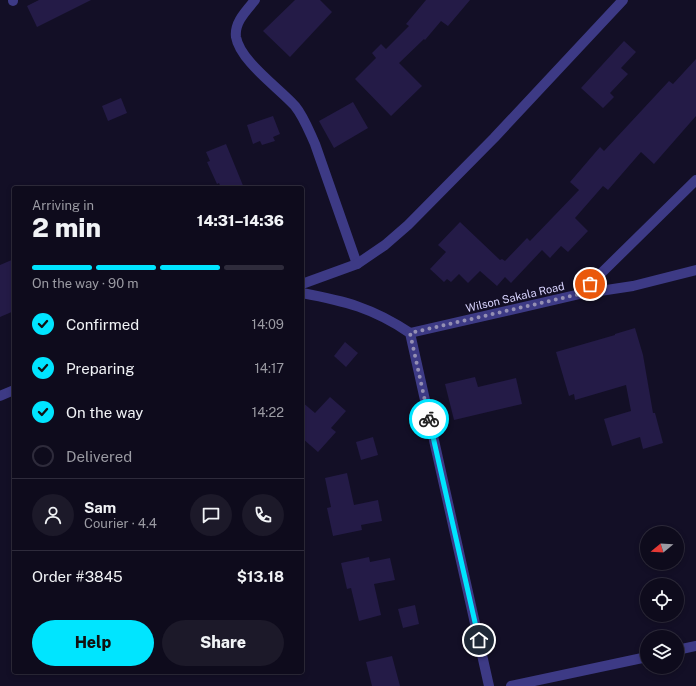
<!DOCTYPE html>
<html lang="en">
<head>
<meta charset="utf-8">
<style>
  :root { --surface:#0e0b1c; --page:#1c1929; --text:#f1f3f6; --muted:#9b9ba3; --line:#2e2b3b; --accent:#00e5ff }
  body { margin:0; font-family:"Public Sans",sans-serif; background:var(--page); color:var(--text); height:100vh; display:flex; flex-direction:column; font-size:15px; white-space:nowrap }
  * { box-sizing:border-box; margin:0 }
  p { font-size:13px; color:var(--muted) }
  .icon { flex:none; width:22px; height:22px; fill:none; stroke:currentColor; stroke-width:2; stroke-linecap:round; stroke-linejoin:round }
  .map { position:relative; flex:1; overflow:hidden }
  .drawer { position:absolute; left:12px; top:186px; width:292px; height:488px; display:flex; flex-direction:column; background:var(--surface); border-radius:4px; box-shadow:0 2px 6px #0003,0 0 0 1px var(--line) }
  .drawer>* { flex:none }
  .needle { width:26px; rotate:252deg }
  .tools { position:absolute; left:640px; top:526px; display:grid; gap:8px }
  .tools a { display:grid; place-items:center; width:44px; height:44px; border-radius:50%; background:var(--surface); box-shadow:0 2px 6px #0003,0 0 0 1px var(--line); font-size:20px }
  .pin { position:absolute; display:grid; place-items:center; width:34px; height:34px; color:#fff; margin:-17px; border:2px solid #fff; border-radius:50%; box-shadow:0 1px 4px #0007 }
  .courier { position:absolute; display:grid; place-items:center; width:40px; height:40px; margin:-20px; border:3px solid #00e5ff; border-radius:50%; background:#fff; color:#222; box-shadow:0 1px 5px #0007 }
  .overview em { font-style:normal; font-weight:800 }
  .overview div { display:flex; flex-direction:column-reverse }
  .overview { display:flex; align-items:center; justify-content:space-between; height:68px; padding:0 20px }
  h1 { font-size:26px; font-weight:800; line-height:30px }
  .bar { display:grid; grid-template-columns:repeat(4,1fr); gap:6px 4px; align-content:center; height:48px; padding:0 20px }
  .bar i { height:5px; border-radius:3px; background:var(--line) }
  .bar .selected { background:var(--accent) }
  .bar p { grid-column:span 4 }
  .line { display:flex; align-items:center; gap:10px; padding:0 20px; border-top:1px solid var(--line) }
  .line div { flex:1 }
  .round { display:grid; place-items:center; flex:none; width:42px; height:42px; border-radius:21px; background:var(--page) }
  ol { padding:0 20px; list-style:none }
  li { display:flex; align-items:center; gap:12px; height:44px }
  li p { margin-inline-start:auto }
  li .icon { padding:4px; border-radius:50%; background:var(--accent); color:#111; stroke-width:4 }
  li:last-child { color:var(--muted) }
  li i { width:22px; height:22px; border:2px solid var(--line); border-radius:50% }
  .primary-button { display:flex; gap:8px; margin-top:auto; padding:8px 20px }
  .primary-button a { flex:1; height:46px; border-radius:24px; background:var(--accent); color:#111; font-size:16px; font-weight:800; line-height:46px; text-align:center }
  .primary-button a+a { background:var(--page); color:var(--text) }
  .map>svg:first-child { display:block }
  .building { fill:#241b47 }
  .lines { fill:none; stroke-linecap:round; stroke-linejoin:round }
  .street { stroke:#3d3a85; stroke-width:10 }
  .done { stroke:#948fb3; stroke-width:4; stroke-dasharray:0 7.2 }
  .route { stroke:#00e5ff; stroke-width:5 }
  .labels { text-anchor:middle; stroke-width:3; stroke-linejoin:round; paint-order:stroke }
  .street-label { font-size:11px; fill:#d9d4ff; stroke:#130f26 }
</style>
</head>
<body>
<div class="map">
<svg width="696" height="686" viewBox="0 0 696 686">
  <rect width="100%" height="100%" fill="#130f26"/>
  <g class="building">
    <polygon points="39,0 91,0 37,27 27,6"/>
    <polygon points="295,0 320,0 332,12 290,57 263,31"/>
    <polygon points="426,0 470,0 448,26 441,21 425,40 424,39 399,63 422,86 391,116 355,79 376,58 372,53 381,44 386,49 409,26 406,24"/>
    <polygon points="624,41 636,52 621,68 628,74 610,93 614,97 603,108 581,88"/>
    <polygon points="696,59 696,116 654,164 641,152 608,190 603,186 575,218 588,231 568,252 561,246 550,258 542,250 511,283 505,277 497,286 480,271 468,283 459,274 451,282 447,279 444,282 430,269 446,252 438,245 460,222 500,260 502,259 505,261 527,238 530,241 579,190 570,182 600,147 604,151 669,81 673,84"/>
    <polygon points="121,98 127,113 108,121 102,106"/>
    <polygon points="353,102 368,128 334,148 319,121"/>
    <polygon points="273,116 280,134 273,137 275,141 262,145 260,141 253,144 247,125"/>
    <polygon points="226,144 244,188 221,188 219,183 217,184 207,162 210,161 206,152"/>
    <polygon points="14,259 14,311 0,317 0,265"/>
    <polygon points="635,328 643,355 653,413 655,413 663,443 643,449 640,437 612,446 604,419 631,411 626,385 575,400 574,394 569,396 556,352 615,335 615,334"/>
    <polygon points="345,342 358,353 346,367 334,356"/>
    <polygon points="475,377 478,387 516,378 522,404 454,420 445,384"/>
    <polygon points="330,397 346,411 331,428 336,432 318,452 302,438 302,402 315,413"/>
    <polygon points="373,437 378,455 361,460 356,442"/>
    <polygon points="347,473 354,505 378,500 382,521 361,525 362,530 333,536 327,508 331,507 325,478"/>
    <polygon points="369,557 370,562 390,558 395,580 374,584 381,615 359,621 351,588 347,589 341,563"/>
    <polygon points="415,605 419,624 403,628 398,609"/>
    <polygon points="392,656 400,686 372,686 366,662"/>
  </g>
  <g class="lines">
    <g class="street">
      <polyline points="13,0 13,1"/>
      <path d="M255 0C247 10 234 22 236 37 240 61 279 88 295 106 304 117 309 131 315 144L357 264"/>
      <polyline points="302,284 357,264 385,245 408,225 494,138 623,0"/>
      <path d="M302 293C345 301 373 308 410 333L489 686"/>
      <polyline points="580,294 696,180"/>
      <polyline points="410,333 580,294 633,286 696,270"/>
      <polyline points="0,396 14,390"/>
      <polyline points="677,650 696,646"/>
      <polyline points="511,686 647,657"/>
    </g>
  </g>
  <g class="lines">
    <polyline class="done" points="429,419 410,333 580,294 590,284"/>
    <polyline class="route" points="429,419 479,640"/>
  </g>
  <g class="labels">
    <g class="street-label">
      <text transform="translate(515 297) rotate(-13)" y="4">Wilson Sakala Road</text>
    </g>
  </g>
</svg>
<div class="tools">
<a><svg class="needle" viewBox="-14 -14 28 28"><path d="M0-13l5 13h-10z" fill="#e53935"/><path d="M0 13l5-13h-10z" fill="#9b9ba3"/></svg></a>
<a><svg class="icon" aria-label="locate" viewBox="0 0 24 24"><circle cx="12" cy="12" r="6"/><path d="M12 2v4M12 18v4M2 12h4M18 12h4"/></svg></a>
<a><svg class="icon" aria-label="layers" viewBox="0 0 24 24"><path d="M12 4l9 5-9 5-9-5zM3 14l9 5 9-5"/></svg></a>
</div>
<div class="pin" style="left:590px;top:284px;background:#ea580c"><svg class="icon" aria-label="bag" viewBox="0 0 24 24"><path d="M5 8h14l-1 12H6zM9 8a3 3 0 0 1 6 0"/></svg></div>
<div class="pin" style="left:479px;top:640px;background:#1f2937"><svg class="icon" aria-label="home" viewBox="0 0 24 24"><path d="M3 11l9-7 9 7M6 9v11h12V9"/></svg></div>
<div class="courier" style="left:429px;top:419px"><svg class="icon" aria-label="bike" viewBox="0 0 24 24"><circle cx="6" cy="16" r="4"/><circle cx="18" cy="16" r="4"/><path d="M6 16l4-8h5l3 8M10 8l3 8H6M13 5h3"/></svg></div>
<section class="drawer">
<div class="overview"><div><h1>2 min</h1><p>Arriving in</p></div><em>14:31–14:36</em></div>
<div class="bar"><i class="selected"></i><i class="selected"></i><i class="selected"></i><i></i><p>On the way · 90 m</p></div>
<ol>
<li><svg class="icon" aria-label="check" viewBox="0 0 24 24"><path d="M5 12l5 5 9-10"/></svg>Confirmed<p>14:09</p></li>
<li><svg class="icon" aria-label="check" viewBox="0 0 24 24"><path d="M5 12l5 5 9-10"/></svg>Preparing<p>14:17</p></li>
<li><svg class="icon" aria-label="check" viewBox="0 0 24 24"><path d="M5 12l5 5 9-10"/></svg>On the way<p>14:22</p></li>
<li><i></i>Delivered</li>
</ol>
<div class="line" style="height:72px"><a class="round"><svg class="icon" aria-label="person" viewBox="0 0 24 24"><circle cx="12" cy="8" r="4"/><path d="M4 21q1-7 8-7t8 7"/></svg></a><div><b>Sam</b><p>Courier · 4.4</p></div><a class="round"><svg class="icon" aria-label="chat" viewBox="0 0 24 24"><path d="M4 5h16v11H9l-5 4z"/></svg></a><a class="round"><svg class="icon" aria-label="phone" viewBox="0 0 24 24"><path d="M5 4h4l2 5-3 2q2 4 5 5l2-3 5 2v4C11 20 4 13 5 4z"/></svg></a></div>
<div class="line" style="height:52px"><div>Order #3845</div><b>$13.18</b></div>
<div class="primary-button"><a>Help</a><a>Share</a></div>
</section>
</div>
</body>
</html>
